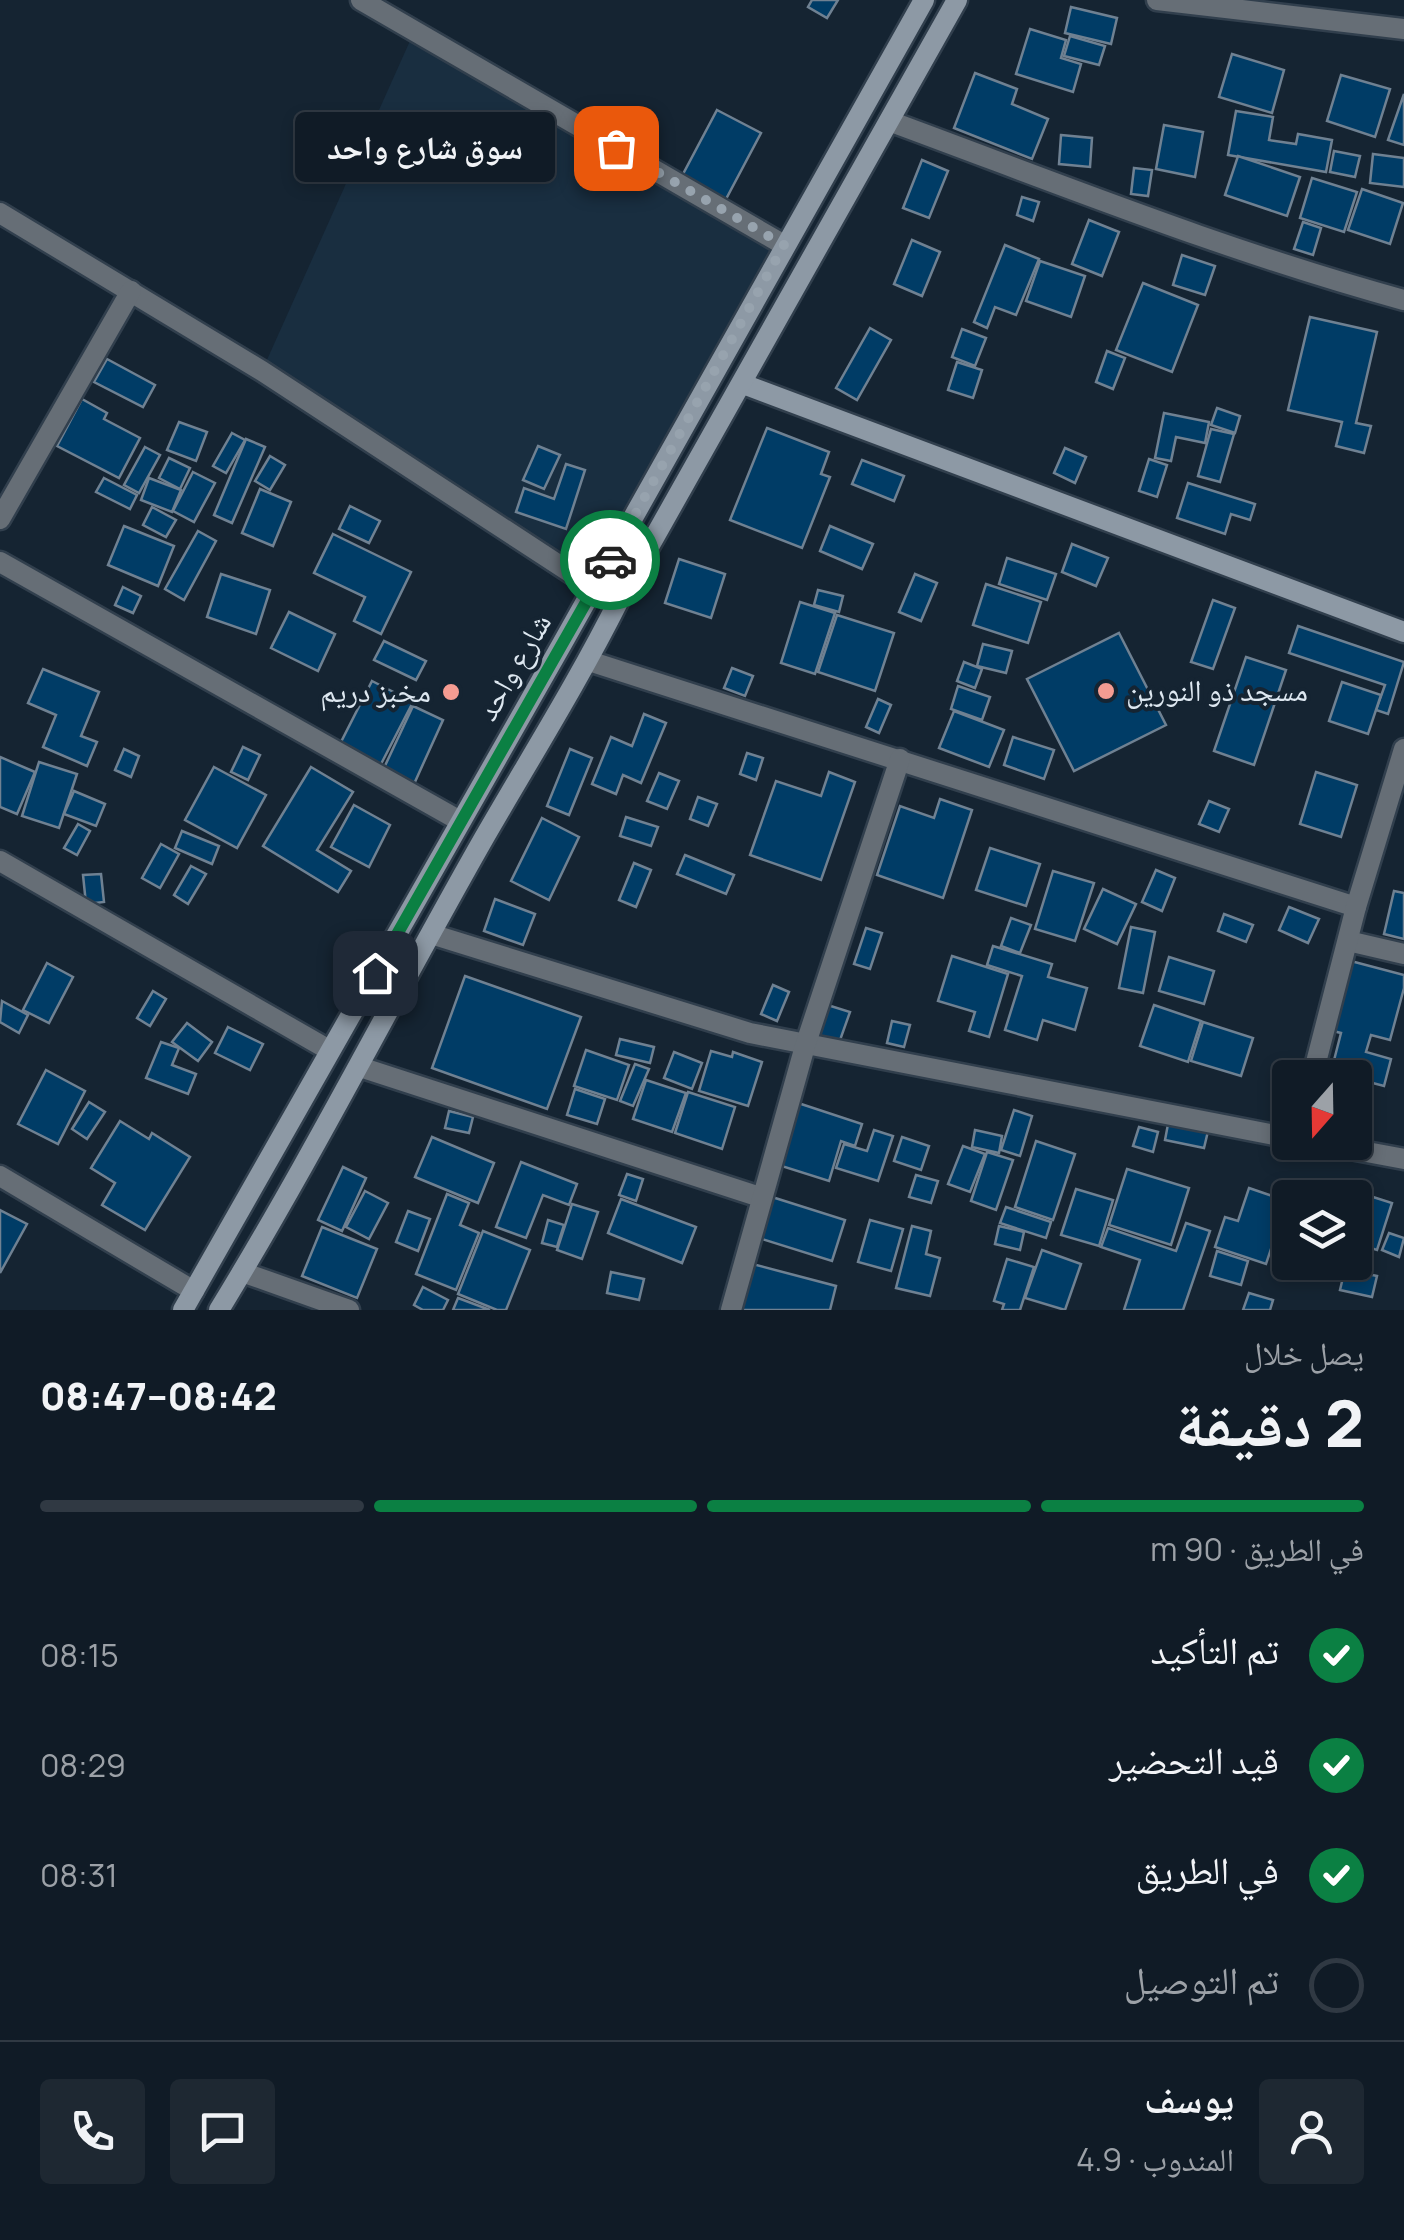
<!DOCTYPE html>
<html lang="ar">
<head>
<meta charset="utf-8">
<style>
  :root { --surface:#101b26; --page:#1e2832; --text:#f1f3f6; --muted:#9ca1a7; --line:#303943; --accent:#0b8043 }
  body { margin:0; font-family:Manrope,"Noto Naskh Arabic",sans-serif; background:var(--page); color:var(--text); direction:rtl; height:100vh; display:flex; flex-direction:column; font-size:38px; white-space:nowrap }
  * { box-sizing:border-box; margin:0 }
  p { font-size:32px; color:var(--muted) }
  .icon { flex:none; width:55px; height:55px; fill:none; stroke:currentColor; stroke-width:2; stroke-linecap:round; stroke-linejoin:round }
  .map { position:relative; height:1310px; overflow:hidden; direction:ltr }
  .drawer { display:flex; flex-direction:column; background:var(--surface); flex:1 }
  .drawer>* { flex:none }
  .needle { width:65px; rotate:200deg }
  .fabs { position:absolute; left:1272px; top:1060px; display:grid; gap:20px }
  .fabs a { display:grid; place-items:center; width:100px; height:100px; border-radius:10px; background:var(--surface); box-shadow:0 5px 15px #0003,0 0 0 2px var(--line); font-size:50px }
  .pin { position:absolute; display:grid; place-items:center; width:85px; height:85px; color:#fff; margin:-42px; border-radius:20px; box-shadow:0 5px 15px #0006 }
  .courier { position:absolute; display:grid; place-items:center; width:100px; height:100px; margin:-50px; border:8px solid #0b8043; border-radius:50%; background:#fff; color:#222; box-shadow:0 2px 12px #0007 }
  .bubble { position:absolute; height:70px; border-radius:10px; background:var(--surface); box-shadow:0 5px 15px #0003,0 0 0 2px var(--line); font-size:32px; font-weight:800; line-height:70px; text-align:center; direction:rtl }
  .headline em { font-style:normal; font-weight:800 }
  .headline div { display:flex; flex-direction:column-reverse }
  .headline { display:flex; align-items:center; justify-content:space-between; height:170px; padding:0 40px }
  h1 { font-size:65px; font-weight:800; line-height:75px }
  .bar { display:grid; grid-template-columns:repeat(4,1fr); gap:15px 10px; align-content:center; height:120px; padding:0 40px }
  .bar i { height:12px; border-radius:8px; background:var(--line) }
  .bar .current { background:var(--accent) }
  .bar p { grid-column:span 4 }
  .line { display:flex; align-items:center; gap:25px; padding:0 40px; border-top:2px solid var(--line) }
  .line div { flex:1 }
  .round { display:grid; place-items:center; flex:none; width:105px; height:105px; border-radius:10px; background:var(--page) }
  ol { padding:0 40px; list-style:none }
  li { display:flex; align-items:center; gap:30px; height:110px }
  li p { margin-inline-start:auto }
  li .icon { padding:10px; border-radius:50%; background:var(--accent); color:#fff; stroke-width:4 }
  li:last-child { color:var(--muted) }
  li i { width:55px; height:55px; border:5px solid var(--line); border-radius:50% }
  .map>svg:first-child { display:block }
  .built { fill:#192e40 }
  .building { fill:#003c66; stroke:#6f8192; stroke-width:2.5 }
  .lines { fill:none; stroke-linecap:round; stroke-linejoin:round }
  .street-casing { stroke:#313f4d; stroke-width:25 }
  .secondary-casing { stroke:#313f4d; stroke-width:25 }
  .street { stroke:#666e76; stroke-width:20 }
  .secondary { stroke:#8d99a5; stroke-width:20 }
  .done { stroke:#97a3ae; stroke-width:10; stroke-dasharray:0 18 }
  .route { stroke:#0b8043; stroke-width:12 }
  .poi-dot { fill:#f59c92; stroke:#152432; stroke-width:4 }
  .labels { text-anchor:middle; stroke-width:8; stroke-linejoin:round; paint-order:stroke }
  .street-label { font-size:30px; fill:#dde7f0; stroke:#152432 }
  .poi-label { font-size:30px; fill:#dde7f0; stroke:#152432; text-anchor:start }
</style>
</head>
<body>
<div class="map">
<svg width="1404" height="1310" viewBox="0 0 1404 1310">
  <rect width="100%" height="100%" fill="#152432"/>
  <polygon class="built" points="414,32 788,247 599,586 262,371"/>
  <g class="building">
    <polygon points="812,0 838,0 827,18 808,7"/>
    <polygon points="1071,7 1117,18 1111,44 1065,33"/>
    <polygon points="1030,29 1066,40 1061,58 1081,64 1073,92 1016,74"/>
    <polygon points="1070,36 1105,46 1099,65 1064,56"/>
    <polygon points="1232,54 1284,70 1272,113 1219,97"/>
    <polygon points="975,73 1017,89 1012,104 1048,119 1032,159 954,128"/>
    <polygon points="1341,75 1390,89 1375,137 1327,121"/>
    <polygon points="1404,94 1404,145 1388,140"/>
    <polygon points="717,110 761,133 726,199 682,176"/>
    <polygon points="1236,111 1273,117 1269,140 1296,144 1298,134 1332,140 1326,172 1228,155"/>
    <polygon points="1164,125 1203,132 1195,177 1156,169"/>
    <polygon points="1061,135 1092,138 1090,167 1059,164"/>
    <polygon points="1334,151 1360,156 1355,177 1330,172"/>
    <polygon points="1373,154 1404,158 1404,187 1370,183"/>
    <polygon points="1238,156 1300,177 1287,216 1225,195"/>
    <polygon points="922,160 948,171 929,218 903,208"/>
    <polygon points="1134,168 1152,170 1148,196 1131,194"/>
    <polygon points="1312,178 1357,192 1344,232 1300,218"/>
    <polygon points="1362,189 1403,203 1390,244 1348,230"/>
    <polygon points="1022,197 1039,202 1033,221 1017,215"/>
    <polygon points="1089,220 1119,232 1102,276 1072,264"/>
    <polygon points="1303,222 1321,228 1313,255 1294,249"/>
    <polygon points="912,240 940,252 922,296 894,284"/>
    <polygon points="1005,245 1039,259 1016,315 995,307 987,328 974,322"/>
    <polygon points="1182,255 1215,266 1205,295 1173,285"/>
    <polygon points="1040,261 1085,276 1071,317 1026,301"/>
    <polygon points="1143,283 1198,305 1172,372 1116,350"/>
    <polygon points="1310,317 1377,332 1356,423 1371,426 1364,453 1336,446 1342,422 1288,410"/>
    <polygon points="870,328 891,340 857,400 836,388"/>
    <polygon points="962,329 986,338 975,366 952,357"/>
    <polygon points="1107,351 1125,358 1113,389 1096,382"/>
    <polygon points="107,359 155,385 143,407 94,382"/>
    <polygon points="957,362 982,370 973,398 948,390"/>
    <polygon points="82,399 107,413 104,419 140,438 119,478 57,446"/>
    <polygon points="1217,408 1240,416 1235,433 1211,425"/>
    <polygon points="1164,413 1209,422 1205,443 1176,437 1171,461 1155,458"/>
    <polygon points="179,422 207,432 196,461 167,450"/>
    <polygon points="767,428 829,452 821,474 830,477 802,548 730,520"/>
    <polygon points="1211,429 1234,434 1220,482 1198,476"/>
    <polygon points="232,433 245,440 226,473 213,466"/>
    <polygon points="246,439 265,447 232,523 214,515"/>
    <polygon points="538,446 560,455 544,489 523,480"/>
    <polygon points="145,447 160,455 139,493 124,485"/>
    <polygon points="1065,448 1086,457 1075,483 1054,473"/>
    <polygon points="270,456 285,465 270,490 255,481"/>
    <polygon points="169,458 190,468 180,489 159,478"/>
    <polygon points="1149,459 1167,465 1157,497 1139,491"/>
    <polygon points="862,460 904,476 894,501 852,484"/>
    <polygon points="566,464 585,470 566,529 516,512 524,488 554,499"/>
    <polygon points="193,472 215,483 194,522 173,511"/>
    <polygon points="104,478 137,495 130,509 96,492"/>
    <polygon points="149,478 181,490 172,512 141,500"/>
    <polygon points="1188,483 1255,504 1250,520 1231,514 1225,534 1177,518"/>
    <polygon points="260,489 291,502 273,546 242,533"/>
    <polygon points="350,506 380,521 369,543 339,529"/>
    <polygon points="152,507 176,520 166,537 143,525"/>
    <polygon points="124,526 174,546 158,586 108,565"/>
    <polygon points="830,526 873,544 862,569 820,551"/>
    <polygon points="198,531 216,541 184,600 165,589"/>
    <polygon points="333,534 411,572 381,634 354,621 365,597 314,573"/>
    <polygon points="1072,544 1108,558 1096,586 1062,572"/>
    <polygon points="1007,558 1056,574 1047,600 999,584"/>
    <polygon points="679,559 725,574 711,618 665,603"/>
    <polygon points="221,574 270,590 256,634 207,617"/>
    <polygon points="915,574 937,583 921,621 899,612"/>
    <polygon points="986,584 1041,602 1028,643 973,625"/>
    <polygon points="123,587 141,596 133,613 115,605"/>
    <polygon points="818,590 843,596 839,612 814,605"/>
    <polygon points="1213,600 1235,608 1213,669 1191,662"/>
    <polygon points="800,602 835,613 815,674 781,663"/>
    <polygon points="289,612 335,634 318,671 271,648"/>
    <polygon points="837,615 894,633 875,691 818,672"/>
    <polygon points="1298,626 1404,662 1388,714 1376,710 1385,685 1289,653"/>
    <polygon points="1119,633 1166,725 1074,771 1027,679"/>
    <polygon points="384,641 426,661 416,680 374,660"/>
    <polygon points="983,644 1012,651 1006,673 977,666"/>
    <polygon points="1246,657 1286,670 1254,765 1214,751"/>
    <polygon points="964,662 982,669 975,688 957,681"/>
    <polygon points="732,668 753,676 745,696 724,688"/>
    <polygon points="43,669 99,692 81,736 97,742 87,766 43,747 56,715 28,703"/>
    <polygon points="372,681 413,702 381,764 340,744"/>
    <polygon points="1342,682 1381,695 1368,734 1329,721"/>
    <polygon points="958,686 990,697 982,720 951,709"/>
    <polygon points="878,699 891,705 879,733 866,727"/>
    <polygon points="413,706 443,720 414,784 383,770"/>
    <polygon points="954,711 1004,730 989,767 939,748"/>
    <polygon points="644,714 666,723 641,783 623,775 616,794 592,784 611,737 632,746"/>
    <polygon points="1013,737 1054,750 1044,779 1004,765"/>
    <polygon points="243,747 260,755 248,780 231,772"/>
    <polygon points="124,749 139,756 131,777 115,770"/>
    <polygon points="570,749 592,758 569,815 547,806"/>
    <polygon points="747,753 763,758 756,780 740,774"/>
    <polygon points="0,757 35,772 17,814 0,807"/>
    <polygon points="39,762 77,774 59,828 22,816"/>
    <polygon points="214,767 266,795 237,848 185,820"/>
    <polygon points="311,767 353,792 317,850 351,871 338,892 263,846"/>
    <polygon points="829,772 855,782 821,880 750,855 776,781 821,796"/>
    <polygon points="1316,772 1357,785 1341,837 1300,824"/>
    <polygon points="659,773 679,781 667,809 647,801"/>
    <polygon points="74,791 105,804 96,826 64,814"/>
    <polygon points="698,797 717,804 708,826 690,819"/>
    <polygon points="940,799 972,810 943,898 877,875 900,806 934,818"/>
    <polygon points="1209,801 1229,809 1219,832 1199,824"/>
    <polygon points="354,805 390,825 369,867 331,847"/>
    <polygon points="626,817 658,827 651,846 620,836"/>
    <polygon points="542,818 579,837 549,900 511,881"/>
    <polygon points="78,824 90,831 77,855 64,848"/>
    <polygon points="182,831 219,846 212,864 175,848"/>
    <polygon points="161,844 179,854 160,888 142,878"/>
    <polygon points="990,848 1040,864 1026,906 976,890"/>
    <polygon points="685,855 734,875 726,894 677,874"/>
    <polygon points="634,863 651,870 636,907 619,900"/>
    <polygon points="191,866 206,874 188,904 174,895"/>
    <polygon points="1156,870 1175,878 1162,911 1142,902"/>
    <polygon points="1053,871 1094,883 1075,941 1035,929"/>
    <polygon points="101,874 104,902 86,904 83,875"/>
    <polygon points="1103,889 1136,904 1117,944 1084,929"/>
    <polygon points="1394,891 1404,893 1404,939 1384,934"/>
    <polygon points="495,899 535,914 523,945 484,931"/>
    <polygon points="1289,907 1319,919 1308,943 1279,930"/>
    <polygon points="1224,914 1253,925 1246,942 1218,931"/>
    <polygon points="1011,918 1031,925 1020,953 1001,946"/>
    <polygon points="1131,927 1155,932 1143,993 1119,988"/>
    <polygon points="866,928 882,933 870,969 854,964"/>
    <polygon points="993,946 1052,964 1048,977 1087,988 1075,1030 1043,1020 1037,1040 1005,1030 1022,976 987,965"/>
    <polygon points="952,956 1008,974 989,1037 969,1031 975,1012 938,1001"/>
    <polygon points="1169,957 1214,971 1204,1004 1159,991"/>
    <polygon points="1347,960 1404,975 1404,988 1390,1040 1371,1035 1366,1052 1391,1059 1384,1086 1331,1072 1341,1033 1329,1030"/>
    <polygon points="47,963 73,977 49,1023 23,1010"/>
    <polygon points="465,976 581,1017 547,1109 432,1068"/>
    <polygon points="773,985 789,992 777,1021 761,1014"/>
    <polygon points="153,991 166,999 150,1026 137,1018"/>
    <polygon points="2,1001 28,1015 19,1033 0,1022"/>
    <polygon points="818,1002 850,1012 839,1043 808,1033"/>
    <polygon points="1154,1005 1201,1021 1188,1062 1140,1046"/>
    <polygon points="892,1021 910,1025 904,1047 887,1043"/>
    <polygon points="1203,1022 1253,1038 1241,1076 1191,1061"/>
    <polygon points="187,1023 212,1042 198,1061 172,1042"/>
    <polygon points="228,1027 263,1044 250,1070 215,1053"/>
    <polygon points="620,1039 654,1047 650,1063 616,1055"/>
    <polygon points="161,1042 179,1048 172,1065 196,1074 188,1094 146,1078"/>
    <polygon points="586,1050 629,1065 617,1100 574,1086"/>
    <polygon points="711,1051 732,1057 733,1052 762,1062 748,1106 699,1091"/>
    <polygon points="674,1052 702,1063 692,1089 664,1078"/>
    <polygon points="635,1064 649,1069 633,1106 620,1101"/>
    <polygon points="46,1070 85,1091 58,1144 18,1124"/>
    <polygon points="646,1080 686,1093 672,1132 633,1119"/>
    <polygon points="575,1089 605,1099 597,1124 567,1115"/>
    <polygon points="688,1092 735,1107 722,1149 675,1133"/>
    <polygon points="792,1101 862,1124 855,1146 841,1141 829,1181 772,1163"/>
    <polygon points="89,1102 105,1112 87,1139 72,1129"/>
    <polygon points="1014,1110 1032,1116 1020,1156 1001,1150"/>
    <polygon points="449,1111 473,1117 469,1133 445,1128"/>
    <polygon points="1169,1119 1209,1127 1204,1148 1165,1140"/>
    <polygon points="120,1121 149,1139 152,1133 190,1157 145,1230 102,1205 115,1183 91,1168"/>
    <polygon points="1139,1127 1158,1132 1153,1152 1133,1146"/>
    <polygon points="874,1130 893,1136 878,1181 836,1168 844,1144 867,1151"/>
    <polygon points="975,1130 1002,1136 999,1153 972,1147"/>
    <polygon points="432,1137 494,1163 478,1203 415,1177"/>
    <polygon points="902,1137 929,1146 921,1170 894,1161"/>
    <polygon points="1036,1141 1075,1154 1053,1220 1015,1207"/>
    <polygon points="963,1146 985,1154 970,1192 948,1184"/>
    <polygon points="987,1152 1013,1160 996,1210 971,1201"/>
    <polygon points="521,1162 577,1184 569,1205 543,1195 526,1238 496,1227"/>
    <polygon points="343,1167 366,1178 342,1231 318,1220"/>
    <polygon points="1127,1169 1189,1188 1171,1245 1109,1225"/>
    <polygon points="627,1174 643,1179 636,1201 619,1195"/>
    <polygon points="916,1175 938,1181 931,1203 909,1197"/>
    <polygon points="1249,1188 1287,1201 1266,1264 1215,1247 1225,1217 1238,1221"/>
    <polygon points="1076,1189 1113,1200 1099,1246 1061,1235"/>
    <polygon points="365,1191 388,1203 369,1239 346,1227"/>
    <polygon points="447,1194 469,1203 460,1225 479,1233 456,1290 416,1274"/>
    <polygon points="772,1197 845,1220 832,1261 759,1238"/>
    <polygon points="1373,1197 1392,1203 1377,1250 1358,1244"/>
    <polygon points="621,1199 696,1227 682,1263 608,1233"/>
    <polygon points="572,1204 598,1212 582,1259 557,1250"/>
    <polygon points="1006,1207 1051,1222 1046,1238 1000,1223"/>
    <polygon points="0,1210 27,1224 0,1273"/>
    <polygon points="408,1211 430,1219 418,1251 396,1242"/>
    <polygon points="548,1220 564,1225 557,1247 542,1243"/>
    <polygon points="870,1220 903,1229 891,1271 858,1262"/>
    <polygon points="1186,1223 1210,1231 1183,1310 1124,1310 1140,1260 1101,1247 1108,1228 1176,1251"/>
    <polygon points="912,1226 931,1231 926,1254 940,1258 930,1296 896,1288"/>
    <polygon points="999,1226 1024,1232 1020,1250 995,1244"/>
    <polygon points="322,1227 377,1249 357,1298 302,1276"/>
    <polygon points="483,1231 530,1250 506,1310 497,1310 458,1294"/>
    <polygon points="1389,1233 1404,1238 1399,1257 1382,1250"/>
    <polygon points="1042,1250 1081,1264 1065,1310 1025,1298"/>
    <polygon points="1217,1251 1248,1261 1241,1285 1210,1276"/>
    <polygon points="1007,1259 1034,1267 1020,1310 1002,1310 1004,1304 994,1301"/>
    <polygon points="741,1261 836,1286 830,1310 740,1310"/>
    <polygon points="1345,1269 1377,1276 1372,1297 1340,1290"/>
    <polygon points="611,1272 644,1279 639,1300 607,1293"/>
    <polygon points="423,1287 448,1300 443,1310 423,1310 414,1305"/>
    <polygon points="1249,1293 1273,1300 1270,1310 1243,1310"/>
    <polygon points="458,1298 490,1310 453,1310"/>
  </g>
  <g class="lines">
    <g class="street-casing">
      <g id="street">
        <polyline points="361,0 784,245"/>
        <polyline points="1157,0 1404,29"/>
        <path d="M889 121C1060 184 1228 252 1404 300"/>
        <polyline points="0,213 262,371 594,588"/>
        <polyline points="0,519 131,291"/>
        <polyline points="0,562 460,821"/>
        <polyline points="589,661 1356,907"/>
        <polyline points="0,861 329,1050"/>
        <polyline points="431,934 750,1033 1290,1138"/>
        <polyline points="1348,941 1404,954"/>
        <polyline points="360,1067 760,1197"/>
        <polyline points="1312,1078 1356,907 1404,749"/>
        <polyline points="1313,1142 1404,1159"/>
        <polyline points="0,1176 194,1291"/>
        <polyline points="242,1272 349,1310"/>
        <polyline points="731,1310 805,1046 900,759"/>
      </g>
    </g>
    <g class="secondary-casing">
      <g id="secondary">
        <polyline points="743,384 1404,632"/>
        <polyline points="183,1310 562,644 924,0"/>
        <path d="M219 1310C312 1158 392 1000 480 845 527 763 577 684 619 600L957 0"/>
      </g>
    </g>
    <use href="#street" class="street"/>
    <use href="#secondary" class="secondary"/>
  </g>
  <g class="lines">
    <polyline class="done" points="610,560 784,245 616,148"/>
    <polyline class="route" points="375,973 610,560"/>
  </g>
  <g class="poi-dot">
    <circle cx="1106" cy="691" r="10"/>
    <circle cx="451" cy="692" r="10"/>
  </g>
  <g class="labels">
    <g class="street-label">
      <text transform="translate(514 667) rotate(-60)" y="10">شارع واحد</text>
    </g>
    <g class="poi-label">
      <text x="1126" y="701">مسجد ذو النورين</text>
      <text x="431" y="702" text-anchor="end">مخبز دريم</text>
    </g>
  </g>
</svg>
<div class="fabs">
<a><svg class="needle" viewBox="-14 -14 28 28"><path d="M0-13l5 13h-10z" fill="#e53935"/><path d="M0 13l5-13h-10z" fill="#9ca1a7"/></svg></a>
<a><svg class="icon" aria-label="layers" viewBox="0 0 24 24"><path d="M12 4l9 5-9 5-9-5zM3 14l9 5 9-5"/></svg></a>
</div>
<div class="pin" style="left:616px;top:148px;background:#ea580c"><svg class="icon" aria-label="bag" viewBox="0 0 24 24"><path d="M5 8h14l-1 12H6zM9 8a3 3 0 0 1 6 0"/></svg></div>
<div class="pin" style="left:375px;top:973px;background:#1f2937"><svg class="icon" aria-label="home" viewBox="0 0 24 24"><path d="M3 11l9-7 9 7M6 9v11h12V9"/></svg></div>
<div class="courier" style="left:610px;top:560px"><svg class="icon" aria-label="car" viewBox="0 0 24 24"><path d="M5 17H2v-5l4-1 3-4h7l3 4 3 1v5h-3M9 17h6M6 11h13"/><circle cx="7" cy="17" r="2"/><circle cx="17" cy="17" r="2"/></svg></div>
<div class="bubble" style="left:295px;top:112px;width:260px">سوق شارع واحد</div>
</div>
<section class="drawer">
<div class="headline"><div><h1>2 دقيقة</h1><p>يصل خلال</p></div><em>08:42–08:47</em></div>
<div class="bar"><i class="current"></i><i class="current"></i><i class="current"></i><i></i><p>في الطريق · 90 m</p></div>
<ol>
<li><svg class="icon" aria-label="check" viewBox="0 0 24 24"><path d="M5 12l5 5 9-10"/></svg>تم التأكيد<p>08:15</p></li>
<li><svg class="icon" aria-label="check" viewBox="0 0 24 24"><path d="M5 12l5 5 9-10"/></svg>قيد التحضير<p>08:29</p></li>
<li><svg class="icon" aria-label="check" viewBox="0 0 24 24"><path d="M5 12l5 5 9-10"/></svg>في الطريق<p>08:31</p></li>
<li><i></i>تم التوصيل</li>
</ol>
<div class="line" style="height:180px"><a class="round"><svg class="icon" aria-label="person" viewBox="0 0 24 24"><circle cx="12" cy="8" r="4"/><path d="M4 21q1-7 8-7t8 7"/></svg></a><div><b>يوسف</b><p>المندوب · 4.9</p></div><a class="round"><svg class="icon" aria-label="chat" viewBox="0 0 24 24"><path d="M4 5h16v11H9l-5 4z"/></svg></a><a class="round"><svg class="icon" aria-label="phone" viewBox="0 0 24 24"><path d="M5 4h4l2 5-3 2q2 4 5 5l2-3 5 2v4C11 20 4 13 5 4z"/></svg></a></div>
</section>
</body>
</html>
